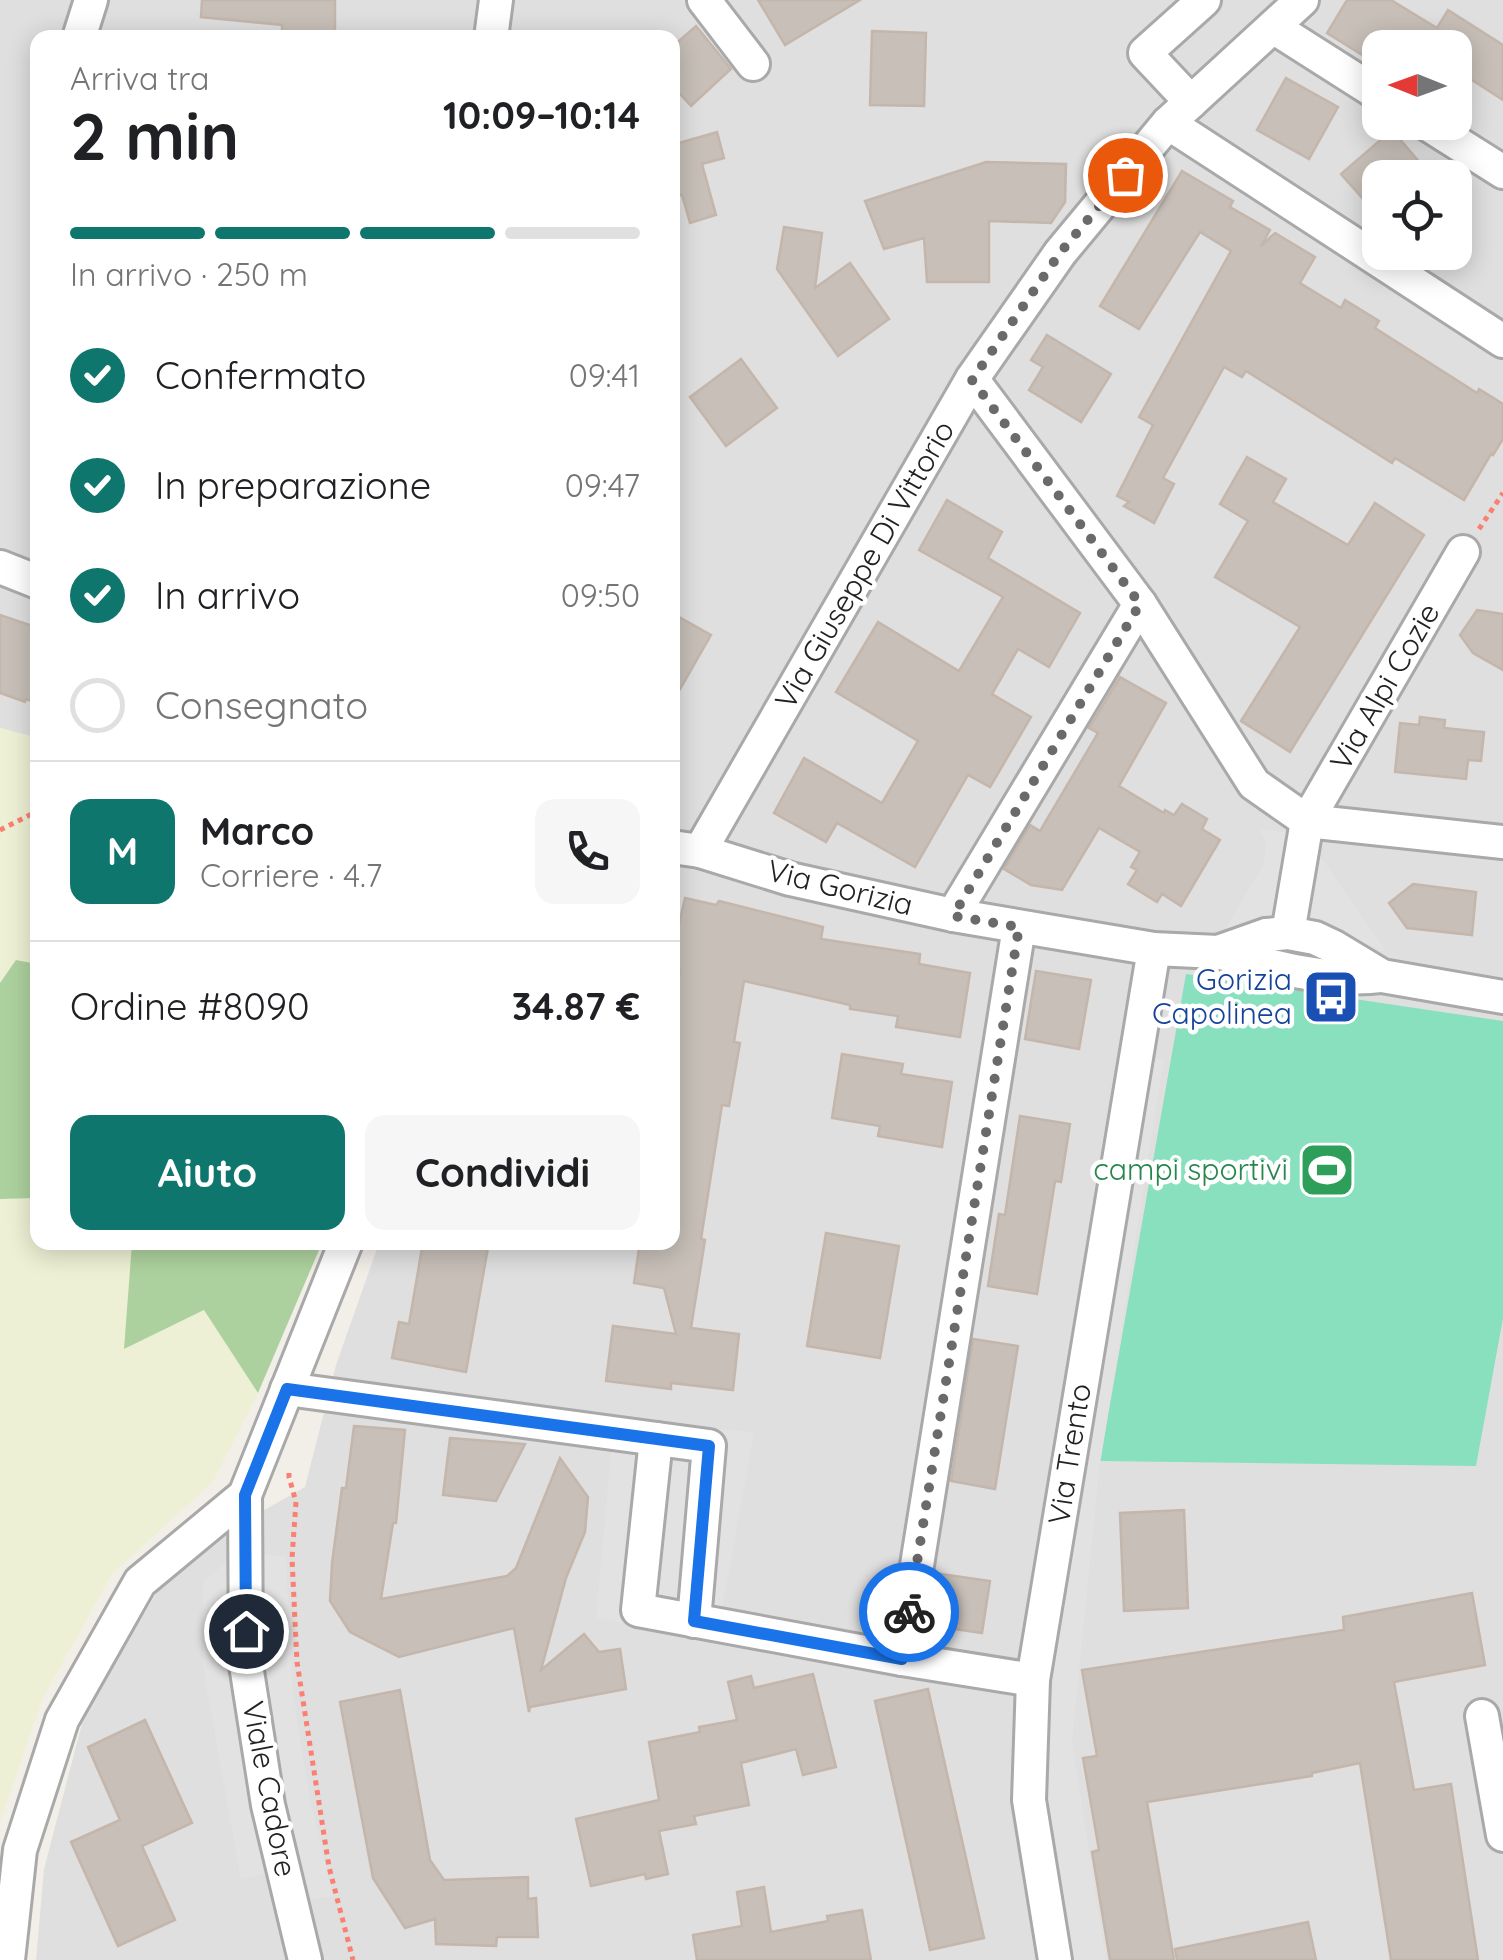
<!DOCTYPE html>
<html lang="it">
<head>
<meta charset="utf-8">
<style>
  :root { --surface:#fff; --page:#f6f6f6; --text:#202124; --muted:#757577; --line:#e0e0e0; --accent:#0f766e }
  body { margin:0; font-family:Quicksand,sans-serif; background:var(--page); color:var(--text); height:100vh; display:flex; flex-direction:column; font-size:38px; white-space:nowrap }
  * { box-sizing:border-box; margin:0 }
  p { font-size:32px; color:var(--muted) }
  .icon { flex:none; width:55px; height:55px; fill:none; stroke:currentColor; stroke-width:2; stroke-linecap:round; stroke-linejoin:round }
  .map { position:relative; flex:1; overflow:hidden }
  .drawer { position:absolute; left:30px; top:30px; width:650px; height:1220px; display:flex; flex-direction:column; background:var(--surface); border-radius:20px; box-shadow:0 5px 25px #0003 }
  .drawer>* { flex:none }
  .needle { width:65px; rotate:271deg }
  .fabs { position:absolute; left:1362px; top:30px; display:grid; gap:20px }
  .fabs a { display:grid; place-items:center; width:110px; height:110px; border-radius:20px; background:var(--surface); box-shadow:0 5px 25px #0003; font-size:50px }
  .pin { position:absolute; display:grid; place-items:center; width:85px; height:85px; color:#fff; margin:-42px; border:5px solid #fff; border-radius:50%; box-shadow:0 2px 10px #0007 }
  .courier { position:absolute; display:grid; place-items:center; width:100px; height:100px; margin:-50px; border:8px solid #1a73e8; border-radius:50%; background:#fff; color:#222; box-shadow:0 2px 12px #0007 }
  .headline em { font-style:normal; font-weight:700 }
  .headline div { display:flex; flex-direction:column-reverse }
  .headline { display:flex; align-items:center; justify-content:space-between; height:170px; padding:0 40px }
  h1 { font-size:65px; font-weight:700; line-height:75px }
  .bar { display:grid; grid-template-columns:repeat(4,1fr); gap:15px 10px; align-content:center; height:120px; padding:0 40px }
  .bar i { height:12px; border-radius:8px; background:var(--line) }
  .bar .current { background:var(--accent) }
  .bar p { grid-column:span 4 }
  .line { display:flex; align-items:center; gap:25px; padding:0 40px; border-top:2px solid var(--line) }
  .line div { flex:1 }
  .round { display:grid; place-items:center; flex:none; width:105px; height:105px; border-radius:20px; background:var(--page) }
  ol { padding:0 40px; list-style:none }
  li { display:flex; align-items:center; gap:30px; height:110px }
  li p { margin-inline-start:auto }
  li .icon { padding:10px; border-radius:50%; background:var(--accent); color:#fff; stroke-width:4 }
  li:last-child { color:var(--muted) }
  li i { width:55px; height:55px; border:5px solid var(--line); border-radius:50% }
  .cta { display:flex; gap:20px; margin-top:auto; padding:20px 40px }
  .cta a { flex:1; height:115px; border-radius:20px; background:var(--accent); color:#fff; font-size:40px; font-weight:700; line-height:115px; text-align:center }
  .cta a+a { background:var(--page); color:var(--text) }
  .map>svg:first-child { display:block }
  .residential { fill:#e0dfdf; fill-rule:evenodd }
  .farmland { fill:#eef0d5 }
  .forest { fill:#add19e }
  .pitch { fill:#88e0be }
  .parking { fill:#e2e2e2 }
  .building { fill:#c7bfb8; stroke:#c4b6ab; stroke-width:2.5 }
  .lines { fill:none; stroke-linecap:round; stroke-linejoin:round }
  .minor-casing { stroke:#a9a9a9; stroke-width:38 }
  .path { stroke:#fa8072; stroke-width:5; stroke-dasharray:5 5; stroke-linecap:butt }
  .minor { stroke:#fff; stroke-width:32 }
  .done { stroke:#6b6a68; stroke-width:10; stroke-dasharray:0 18 }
  .route { stroke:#1a73e8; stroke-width:12 }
  .labels { text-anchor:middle; stroke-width:9; stroke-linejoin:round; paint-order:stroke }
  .street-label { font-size:30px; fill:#222; stroke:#fff }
  .transit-label { font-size:30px; fill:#164399; stroke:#fff; text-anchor:end }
  .leisure-label { font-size:30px; fill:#27864d; stroke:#fff; text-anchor:end }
</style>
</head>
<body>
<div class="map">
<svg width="1503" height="1960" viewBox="0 0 1503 1960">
  <rect width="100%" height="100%" fill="#f2efe9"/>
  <path class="residential" d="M0 0H1503V1960H36L44 1869 85 1712 177 1559 305 1487 336 1365 379 1243 672 1242V38H38L37 738 0 728ZM1380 48H1455V122H1380ZM1380 178H1455V252H1380Z"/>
  <g class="farmland">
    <polygon points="0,728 38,738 37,964 16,960 0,983"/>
    <polygon points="37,1198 38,1242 132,1243 125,1348 205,1310 258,1393 213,1482 112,1574 43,1698 0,1822 0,1199"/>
  </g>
  <g class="forest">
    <polygon points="16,960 37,964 37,1198 0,1199 0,983"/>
    <polygon points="132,1243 322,1243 258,1393 204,1310 124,1349"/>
  </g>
  <polygon class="pitch" points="1186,974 1503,1021 1503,1318 1476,1466 1100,1461"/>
  <g class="parking">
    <polygon points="1258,829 1323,837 1324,844 1318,853 1387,953 1335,929 1306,919 1250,924 1223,933 1264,864 1266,840"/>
    <polygon points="1164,1059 1099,1471 1072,1742 1106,1960 1066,1960 1038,1794 1040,1681 1142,1061"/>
    <polygon points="614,1420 754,1432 717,1638 596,1618"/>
    <polygon points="260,1554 286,1557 292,1685 308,1790 333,1896 307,1900 282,1795 264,1685"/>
    <polygon points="226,1563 229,1666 240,1749 267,1873 241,1880 203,1667 203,1581"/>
  </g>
  <g class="building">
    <polygon points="202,0 335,0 335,38 282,38 282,25 201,17"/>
    <polygon points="758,0 860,0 785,45"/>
    <polygon points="1347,0 1391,0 1437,28 1448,10 1503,45 1503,100 1455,69 1455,48 1380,48 1380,66 1327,33"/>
    <polygon points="696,26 731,69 691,106 672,85 672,47"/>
    <polygon points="872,31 926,33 924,106 870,105"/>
    <polygon points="1286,78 1338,107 1309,159 1257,130"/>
    <polygon points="1392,130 1433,178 1380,178 1380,218 1341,174"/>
    <polygon points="717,132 724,158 702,164 716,215 690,223 682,195 672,197 672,145"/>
    <polygon points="986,162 1066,164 1065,202 1051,223 989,221 989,282 927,282 924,238 884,249 865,201"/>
    <polygon points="1182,171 1233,201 1230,207 1270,230 1261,246 1275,233 1315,257 1300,283 1341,308 1345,300 1379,321 1375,328 1477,393 1479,389 1503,404 1503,439 1493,455 1491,454 1464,500 1395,458 1392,463 1246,371 1242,377 1224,367 1163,478 1174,484 1154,523 1124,506 1129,502 1117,496 1153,425 1139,417 1231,251 1200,232 1139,329 1100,306"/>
    <polygon points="784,227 822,233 815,288 850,263 889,319 838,356 777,269"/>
    <polygon points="1047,335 1111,374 1081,422 1029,390 1043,367 1031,360"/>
    <polygon points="741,359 777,408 726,446 690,397"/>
    <polygon points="1247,457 1286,479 1273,502 1348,545 1375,503 1424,535 1290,752 1241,721 1300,627 1215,577 1248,521 1220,504"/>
    <polygon points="947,500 1002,532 988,558 1080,613 1049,667 1018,649 992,694 1031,717 990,787 968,775 915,867 837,823 826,842 774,813 804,758 882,803 918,741 836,692 878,622 959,671 1003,597 919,550"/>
    <polygon points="1477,610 1503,614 1503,670 1473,653 1460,635"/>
    <polygon points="672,613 711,635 672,703"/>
    <polygon points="0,615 38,628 38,703 26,699 25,702 0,693"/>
    <polygon points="1120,677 1166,703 1119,786 1164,813 1165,810 1174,815 1182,804 1207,819 1202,829 1220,840 1181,906 1162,894 1157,902 1128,884 1137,870 1131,867 1140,852 1099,828 1062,890 1031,885 1004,869 1030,825 1040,831 1098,733 1089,728"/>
    <polygon points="1420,717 1445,720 1444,728 1484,732 1481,761 1468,760 1466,779 1395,772 1400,723 1419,725"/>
    <polygon points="1413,884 1476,892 1472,935 1407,928 1389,903"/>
    <polygon points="685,898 716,905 719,901 823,927 821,939 920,954 919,964 970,973 960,1037 896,1027 898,1016 850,1009 850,1005 744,981 734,1042 740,1043 729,1106 722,1105 701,1239 705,1240 691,1328 739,1334 733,1390 671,1383 671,1389 606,1381 613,1326 676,1334 664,1288 634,1283 640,1242 672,1242 672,1012 680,970 672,968 672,955"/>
    <polygon points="1036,971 1091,980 1079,1049 1025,1039"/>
    <polygon points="842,1054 903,1064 901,1074 952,1082 942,1147 878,1136 880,1126 832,1118"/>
    <polygon points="1020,1116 1070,1124 1061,1182 1055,1181 1037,1294 988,1286 999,1214 1005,1215"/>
    <polygon points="826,1233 899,1246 880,1358 807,1346"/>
    <polygon points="423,1242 489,1242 466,1372 392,1358 399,1322 409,1324"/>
    <polygon points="973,1339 1018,1346 995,1489 951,1481"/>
    <polygon points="354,1426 405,1430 396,1523 393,1523 381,1599 507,1576 516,1568 560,1458 588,1497 585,1532 566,1578 541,1670 584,1634 599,1652 620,1649 626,1689 530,1707 529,1712 514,1628 399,1657 350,1632 330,1601 332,1563 342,1488 346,1488"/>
    <polygon points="450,1438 525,1444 496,1501 443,1495"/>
    <polygon points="1184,1510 1188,1608 1124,1611 1120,1513"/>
    <polygon points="941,1574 990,1581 982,1633 934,1626"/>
    <polygon points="1472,1593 1485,1665 1394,1682 1414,1790 1451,1784 1478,1960 1391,1960 1360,1763 1312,1773 1312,1776 1147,1802 1174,1960 1110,1960 1092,1852 1099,1850 1083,1758 1097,1756 1082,1670 1344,1630 1343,1617"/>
    <polygon points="813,1674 836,1767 803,1775 796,1749 741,1763 749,1805 694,1816 696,1824 659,1831 668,1874 646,1879 645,1874 591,1886 576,1819 659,1800 649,1742 700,1732 699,1727 737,1720 728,1682 751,1676 754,1688"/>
    <polygon points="928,1689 984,1938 930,1950 875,1701"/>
    <polygon points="400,1690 430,1860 444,1880 528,1877 528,1899 536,1898 538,1937 497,1937 496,1946 436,1944 435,1919 405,1928 373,1878 340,1702"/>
    <polygon points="145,1720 192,1823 142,1846 175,1920 118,1946 71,1842 120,1820 88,1747"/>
    <polygon points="764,1887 771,1932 828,1921 827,1916 862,1910 871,1960 697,1960 693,1935 742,1926 737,1892"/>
    <polygon points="1308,1922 1316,1960 1177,1960 1175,1949"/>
  </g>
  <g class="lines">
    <g class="minor-casing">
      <g id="minor">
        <polyline points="704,0 753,64"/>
        <polyline points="1273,27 1380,95"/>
        <polyline points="79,38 91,0"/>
        <polyline points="491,38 496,0"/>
        <polyline points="1191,102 1145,53 1204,0"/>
        <polyline points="1424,122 1503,172"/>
        <polyline points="1168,123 1503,341"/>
        <polyline points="972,379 1140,604 1254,784 1307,821 1503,842"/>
        <polyline points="0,567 38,582"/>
        <polyline points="672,847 700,851 790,879 953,915 1154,949 1218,952 1266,935 1288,933 1315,938 1334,947 1382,976 1503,997"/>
        <polyline points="700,851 972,379 1060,253 1168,123 1302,0"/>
        <polyline points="953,915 1140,604"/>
        <polyline points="1288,933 1307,821 1463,552"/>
        <path d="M1218 952C1269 966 1330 983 1382 976"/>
        <polyline points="287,1389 709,1446 694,1621"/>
        <polyline points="656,1439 638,1610 902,1659 1033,1680"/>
        <polyline points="245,1495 246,1665 268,1805 305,1960"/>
        <polyline points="902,1659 1019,927"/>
        <polyline points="1482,1716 1503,1835"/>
        <polyline points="8,1960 20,1850 62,1720 140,1582 245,1495 346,1242"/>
        <polyline points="1055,1960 1029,1800 1033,1680 1154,949"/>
      </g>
    </g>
    <g class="path">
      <polyline points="1479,529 1503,493"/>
      <polyline points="0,830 38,811"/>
      <polyline points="289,1473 289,1477 296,1502 292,1558 297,1662 329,1867 353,1960"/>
    </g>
    <use href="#minor" class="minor"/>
  </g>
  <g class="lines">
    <polyline class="done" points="909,1612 1019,927 953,916 1140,604 972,380 1060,253 1125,175"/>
    <polyline class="route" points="246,1631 245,1495 287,1389 709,1446 694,1621 902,1659 909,1612"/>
  </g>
  <defs>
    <g id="bus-square" transform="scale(2.875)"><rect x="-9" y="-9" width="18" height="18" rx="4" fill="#1a4fb4" stroke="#fff"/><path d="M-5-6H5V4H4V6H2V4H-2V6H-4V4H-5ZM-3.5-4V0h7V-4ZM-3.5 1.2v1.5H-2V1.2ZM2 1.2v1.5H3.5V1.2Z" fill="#fff"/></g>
    <g id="stadium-square" transform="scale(2.875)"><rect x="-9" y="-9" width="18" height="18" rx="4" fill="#2e9e5b" stroke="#fff"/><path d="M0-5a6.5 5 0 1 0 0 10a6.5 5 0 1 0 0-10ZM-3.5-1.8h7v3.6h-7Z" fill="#fff"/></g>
  </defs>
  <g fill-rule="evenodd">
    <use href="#bus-square" x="1331" y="997"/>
    <use href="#stadium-square" x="1327" y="1170"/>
  </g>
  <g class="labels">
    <g class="street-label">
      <text transform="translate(865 565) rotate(-60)" y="10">Via Giuseppe Di Vittorio</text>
      <text transform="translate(1385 687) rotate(-60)" y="10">Via Alpi Cozie</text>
      <text transform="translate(840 888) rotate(14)" y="10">Via Gorizia</text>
      <text transform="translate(1070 1454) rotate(-81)" y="10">Via Trento</text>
      <text transform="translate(269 1789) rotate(79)" y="10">Viale Cadore</text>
    </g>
    <g class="transit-label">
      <text x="1292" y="990">Gorizia<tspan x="1292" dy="34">Capolinea</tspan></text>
    </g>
    <g class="leisure-label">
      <text x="1288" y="1180">campi sportivi</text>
    </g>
  </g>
</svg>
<div class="fabs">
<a><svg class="needle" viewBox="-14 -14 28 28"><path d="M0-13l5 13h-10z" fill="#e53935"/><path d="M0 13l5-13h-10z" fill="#757577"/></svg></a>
<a><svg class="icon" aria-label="locate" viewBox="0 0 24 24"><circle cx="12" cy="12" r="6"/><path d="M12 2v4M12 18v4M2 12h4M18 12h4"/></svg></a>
</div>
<div class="pin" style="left:1125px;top:175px;background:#ea580c"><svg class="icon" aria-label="bag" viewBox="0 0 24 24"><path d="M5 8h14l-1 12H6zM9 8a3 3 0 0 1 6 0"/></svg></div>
<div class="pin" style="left:246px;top:1631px;background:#1f2937"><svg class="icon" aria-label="home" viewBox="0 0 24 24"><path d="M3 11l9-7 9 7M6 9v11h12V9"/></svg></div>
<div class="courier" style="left:909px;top:1612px"><svg class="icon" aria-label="bike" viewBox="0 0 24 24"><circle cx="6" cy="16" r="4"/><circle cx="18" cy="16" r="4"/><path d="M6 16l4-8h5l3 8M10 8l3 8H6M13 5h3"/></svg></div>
<section class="drawer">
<div class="headline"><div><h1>2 min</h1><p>Arriva tra</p></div><em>10:09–10:14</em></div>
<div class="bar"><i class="current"></i><i class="current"></i><i class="current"></i><i></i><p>In arrivo · 250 m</p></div>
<ol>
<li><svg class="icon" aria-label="check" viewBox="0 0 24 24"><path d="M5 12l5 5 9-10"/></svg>Confermato<p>09:41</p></li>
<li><svg class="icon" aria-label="check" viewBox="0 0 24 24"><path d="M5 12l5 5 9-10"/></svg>In preparazione<p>09:47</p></li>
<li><svg class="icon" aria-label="check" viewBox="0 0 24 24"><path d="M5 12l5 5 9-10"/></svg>In arrivo<p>09:50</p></li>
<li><i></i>Consegnato</li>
</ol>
<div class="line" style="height:180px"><b class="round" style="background:var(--accent);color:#fff">M</b><div><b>Marco</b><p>Corriere · 4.7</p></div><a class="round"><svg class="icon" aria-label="phone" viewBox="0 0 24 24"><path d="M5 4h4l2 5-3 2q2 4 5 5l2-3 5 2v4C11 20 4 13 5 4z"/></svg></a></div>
<div class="line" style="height:130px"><div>Ordine #8090</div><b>34.87 €</b></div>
<div class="cta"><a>Aiuto</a><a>Condividi</a></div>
</section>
</div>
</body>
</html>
